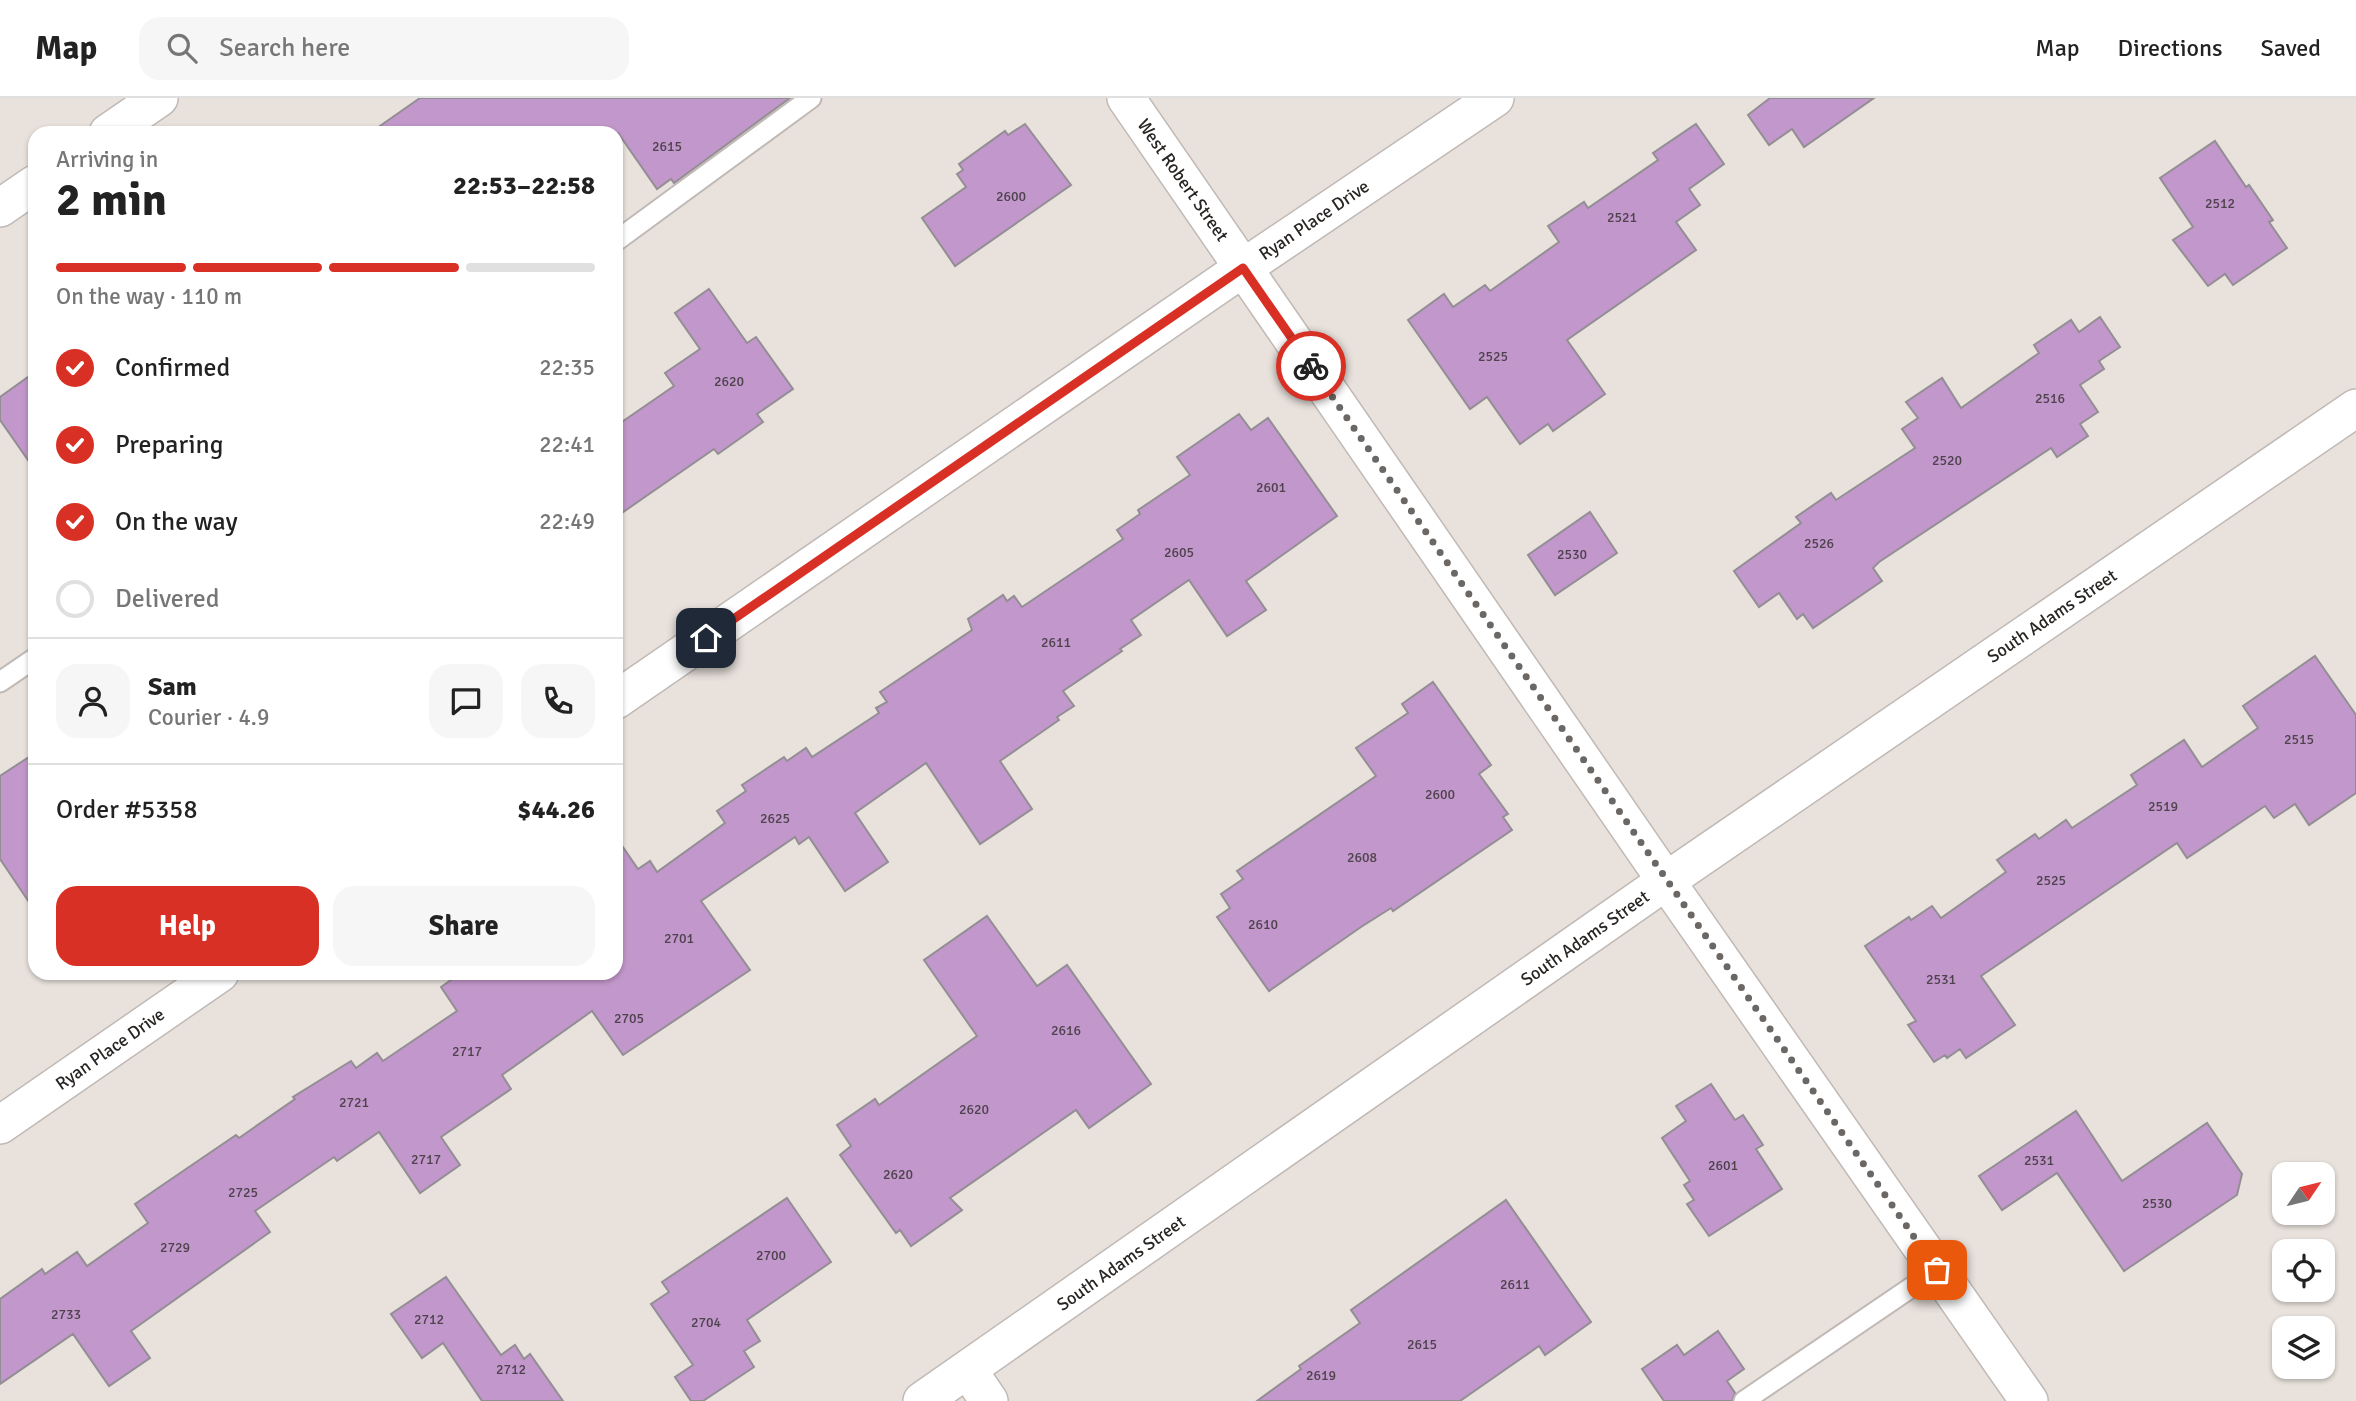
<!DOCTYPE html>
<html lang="en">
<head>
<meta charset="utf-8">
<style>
  :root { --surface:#fff; --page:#f6f6f6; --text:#222; --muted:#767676; --line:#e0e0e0; --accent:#d93025 }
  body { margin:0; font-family:Signika,sans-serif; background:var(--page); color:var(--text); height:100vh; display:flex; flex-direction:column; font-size:26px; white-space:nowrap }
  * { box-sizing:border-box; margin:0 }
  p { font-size:23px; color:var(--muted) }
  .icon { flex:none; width:38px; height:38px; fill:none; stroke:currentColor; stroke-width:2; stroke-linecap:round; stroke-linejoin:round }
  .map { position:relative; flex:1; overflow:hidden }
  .panel { position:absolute; left:28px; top:28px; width:595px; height:854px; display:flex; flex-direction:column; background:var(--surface); border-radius:21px; box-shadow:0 2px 5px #0004 }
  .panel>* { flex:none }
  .needle { width:46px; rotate:55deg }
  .controls { position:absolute; left:2272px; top:1064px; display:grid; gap:14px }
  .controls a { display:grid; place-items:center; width:63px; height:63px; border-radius:14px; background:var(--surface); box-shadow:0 2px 5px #0004; font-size:35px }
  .pin { position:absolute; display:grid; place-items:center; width:60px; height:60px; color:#fff; margin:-30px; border-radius:14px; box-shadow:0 4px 10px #0006 }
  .courier { position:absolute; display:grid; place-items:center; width:70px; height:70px; margin:-35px; border:5px solid #d93025; border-radius:50%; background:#fff; color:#222; box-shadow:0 2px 9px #0007 }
  .overview em { font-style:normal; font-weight:700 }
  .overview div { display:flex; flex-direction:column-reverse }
  .overview { display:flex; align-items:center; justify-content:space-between; height:119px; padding:0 28px }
  h1 { font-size:46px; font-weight:700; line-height:52px }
  .bar { display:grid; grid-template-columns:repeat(4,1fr); gap:10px 7px; align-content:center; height:84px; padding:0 28px }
  .bar i { height:9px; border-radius:5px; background:var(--line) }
  .bar .selected { background:var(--accent) }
  .bar p { grid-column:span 4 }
  .line { display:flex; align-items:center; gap:18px; padding:0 28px; border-top:2px solid var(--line) }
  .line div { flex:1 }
  .round { display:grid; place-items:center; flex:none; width:74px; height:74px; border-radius:21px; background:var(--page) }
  ol { padding:0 28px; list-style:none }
  li { display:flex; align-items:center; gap:21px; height:77px }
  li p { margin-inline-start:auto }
  li .icon { padding:7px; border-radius:50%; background:var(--accent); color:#fff; stroke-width:4 }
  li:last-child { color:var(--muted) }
  li i { width:38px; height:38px; border:4px solid var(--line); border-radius:50% }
  .cta { display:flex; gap:14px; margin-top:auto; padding:14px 28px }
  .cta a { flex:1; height:80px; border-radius:21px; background:var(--accent); color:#fff; font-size:28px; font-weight:700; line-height:80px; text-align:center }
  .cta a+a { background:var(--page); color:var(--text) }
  header { display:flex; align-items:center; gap:42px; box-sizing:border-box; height:98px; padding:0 35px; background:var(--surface); border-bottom:2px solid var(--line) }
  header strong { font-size:33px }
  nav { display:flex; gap:38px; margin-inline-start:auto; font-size:24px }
  .search { width:490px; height:63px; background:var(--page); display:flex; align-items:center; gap:18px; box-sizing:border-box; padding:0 24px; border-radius:21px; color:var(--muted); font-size:26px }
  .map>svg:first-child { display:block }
  .building { fill:#c297cb; stroke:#938e94; stroke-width:2 }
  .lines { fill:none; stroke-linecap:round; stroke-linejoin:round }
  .lane-casing { stroke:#c0b9b5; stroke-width:23 }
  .street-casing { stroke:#c0b9b5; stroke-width:40 }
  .lane { stroke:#fff; stroke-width:19 }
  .street { stroke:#fff; stroke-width:37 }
  .done { stroke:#6b6764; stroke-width:7; stroke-dasharray:0 12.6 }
  .route { stroke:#d93025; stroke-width:9 }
  .labels { text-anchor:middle; stroke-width:7; stroke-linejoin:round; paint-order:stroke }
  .number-label { font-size:14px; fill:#4e424d }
  .street-label { font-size:18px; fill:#282523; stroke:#fff }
</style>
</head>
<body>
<header>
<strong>Map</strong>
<div class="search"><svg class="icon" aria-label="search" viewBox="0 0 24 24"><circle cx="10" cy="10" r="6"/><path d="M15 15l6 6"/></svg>Search here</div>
<nav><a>Map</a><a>Directions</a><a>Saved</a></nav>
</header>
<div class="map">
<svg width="2356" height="1303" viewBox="0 0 2356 1303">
  <rect width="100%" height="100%" fill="#e8e1dc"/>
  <g class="building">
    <polygon points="420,0 790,0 674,85 671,81 657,91 618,35 370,35"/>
    <polygon points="1770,0 1874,0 1804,49 1792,31 1769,47 1748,17"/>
    <polygon points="1025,26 1071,87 955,168 922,120 966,89 957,76 963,72 959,66 1005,33 1008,37"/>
    <polygon points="1696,26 1724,66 1689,91 1700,107 1676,124 1696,152 1567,242 1605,296 1553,333 1548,326 1520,346 1487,299 1470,311 1408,222 1444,196 1453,209 1485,187 1490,193 1559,144 1548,128 1584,104 1588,110 1658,62 1653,55"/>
    <polygon points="2215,43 2246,89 2249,87 2273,122 2269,124 2287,150 2233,187 2225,176 2208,188 2173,142 2193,129 2160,80"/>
    <polygon points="709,191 747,245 756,239 793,291 757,316 763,324 718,356 714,351 616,419 616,328 674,288 665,275 700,251 675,215"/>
    <polygon points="2100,219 2120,249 2099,263 2104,271 2080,287 2098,314 2080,326 2088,338 2057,359 2051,350 1879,464 1873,470 1882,483 1813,530 1803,516 1797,521 1779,495 1759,509 1734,473 1801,425 1796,419 1831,395 1836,402 1915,350 1902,331 1918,320 1906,304 1942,280 1961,310 2039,255 2034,247 2071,222 2079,234"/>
    <polygon points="35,274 35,372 0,322 0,299"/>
    <polygon points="1239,316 1251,332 1268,320 1337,418 1246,483 1266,512 1227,538 1189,482 1131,522 1141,537 1120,551 1122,553 1063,593 1074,608 1057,619 1059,622 1000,663 1032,711 980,746 926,665 855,715 888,764 845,793 809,739 799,746 795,739 701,803 750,872 623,957 592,913 502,977 511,991 441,1039 460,1067 420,1095 379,1034 337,1063 334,1059 255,1113 270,1134 131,1233 150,1260 109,1288 73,1236 0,1286 0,1201 42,1171 45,1176 77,1154 87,1168 148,1125 135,1106 164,1086 236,1037 239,1040 295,1001 293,999 351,963 356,970 377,955 383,963 457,913 441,889 461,875 616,875 616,739 638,771 650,763 657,774 725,725 717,713 746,693 742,687 784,659 787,663 806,650 812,659 879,615 876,610 887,604 880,594 972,532 968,521 1003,497 1007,503 1014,498 1022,509 1123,441 1117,432 1140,416 1138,412 1190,377 1177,359"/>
    <polygon points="1590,414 1617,455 1555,497 1528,457"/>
    <polygon points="2315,558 2356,617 2356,695 2309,727 2295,706 2274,720 2265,708 2187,760 2177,745 1981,878 2015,927 1966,960 1960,951 1947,960 1945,957 1934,964 1908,927 1916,923 1865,848 1909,819 1911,822 1932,808 1941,820 2006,774 1997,762 2035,736 2039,741 2066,722 2072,730 2137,687 2131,677 2184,642 2202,669 2258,630 2243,608"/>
    <polygon points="1433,584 1491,667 1479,676 1508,716 1503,719 1512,732 1393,813 1391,810 1361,829 1269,893 1217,819 1230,810 1221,796 1243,781 1237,773 1376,678 1356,650 1408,615 1402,606"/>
    <polygon points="35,655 35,813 0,761 0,678"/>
    <polygon points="987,818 1037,888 1067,867 1151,986 1089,1030 1076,1012 950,1100 962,1112 911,1148 900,1132 896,1135 840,1057 851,1048 837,1027 875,1001 879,1007 977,938 924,862"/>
    <polygon points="1711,986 1735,1022 1743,1017 1763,1047 1756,1051 1782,1091 1709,1138 1687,1106 1694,1102 1684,1087 1690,1083 1662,1040 1686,1023 1676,1008"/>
    <polygon points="2076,1013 2122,1083 2207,1025 2242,1076 2237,1097 2124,1173 2057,1075 2002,1112 1979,1078"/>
    <polygon points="787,1100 831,1164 747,1222 760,1243 744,1253 754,1269 703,1303 691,1303 675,1279 693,1267 651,1206 669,1194 662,1184"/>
    <polygon points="1506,1102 1591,1224 1545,1257 1539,1248 1460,1303 1257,1303 1301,1271 1299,1268 1360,1225 1351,1212"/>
    <polygon points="446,1179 501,1257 515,1247 524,1261 530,1256 563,1303 482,1303 443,1245 422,1260 391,1216"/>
    <polygon points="1718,1233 1744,1271 1727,1283 1735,1295 1732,1303 1664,1303 1642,1271 1677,1247 1684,1257"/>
  </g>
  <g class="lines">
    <g class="lane-casing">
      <g id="lane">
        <polyline points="616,143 811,0"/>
        <polyline points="0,584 35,560"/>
        <polyline points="1744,1303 1937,1172"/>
      </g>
    </g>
    <g class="street-casing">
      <g id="street">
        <polyline points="1126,0 1666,783 2029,1303"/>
        <polyline points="108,35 159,0"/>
        <polyline points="0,110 35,86"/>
        <polyline points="616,602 1243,170 1495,0"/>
        <polyline points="0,1027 220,875"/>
        <polyline points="968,1272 989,1303"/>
        <polyline points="922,1303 1666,783 2356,310"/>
      </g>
    </g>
    <use href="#lane" class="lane"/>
    <use href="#street" class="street"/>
  </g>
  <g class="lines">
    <polyline class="done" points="1311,268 1937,1172"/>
    <polyline class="route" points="706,540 1243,170 1311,268"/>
  </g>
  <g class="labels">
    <g class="number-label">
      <text x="667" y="53">2615</text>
      <text x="1011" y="103">2600</text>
      <text x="2220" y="110">2512</text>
      <text x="1622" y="124">2521</text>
      <text x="1493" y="263">2525</text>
      <text x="729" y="288">2620</text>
      <text x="2050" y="305">2516</text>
      <text x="1947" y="367">2520</text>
      <text x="1271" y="394">2601</text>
      <text x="1819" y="450">2526</text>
      <text x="1179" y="459">2605</text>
      <text x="1572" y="461">2530</text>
      <text x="1056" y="549">2611</text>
      <text x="2299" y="646">2515</text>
      <text x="1440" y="701">2600</text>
      <text x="2163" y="713">2519</text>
      <text x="775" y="725">2625</text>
      <text x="1362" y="764">2608</text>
      <text x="2051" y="787">2525</text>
      <text x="1263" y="831">2610</text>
      <text x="679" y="845">2701</text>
      <text x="1941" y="886">2531</text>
      <text x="629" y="925">2705</text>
      <text x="1066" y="937">2616</text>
      <text x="467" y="958">2717</text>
      <text x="354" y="1009">2721</text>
      <text x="974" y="1016">2620</text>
      <text x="426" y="1066">2717</text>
      <text x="2039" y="1067">2531</text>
      <text x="1723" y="1072">2601</text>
      <text x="898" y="1081">2620</text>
      <text x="243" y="1099">2725</text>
      <text x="2157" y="1110">2530</text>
      <text x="175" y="1154">2729</text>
      <text x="771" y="1162">2700</text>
      <text x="1515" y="1191">2611</text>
      <text x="66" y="1221">2733</text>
      <text x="429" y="1226">2712</text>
      <text x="706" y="1229">2704</text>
      <text x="1422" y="1251">2615</text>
      <text x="511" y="1276">2712</text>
      <text x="1321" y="1282">2619</text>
    </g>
    <g class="street-label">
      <text transform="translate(1183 82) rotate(55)" y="6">West Robert Street</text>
      <text transform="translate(1314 122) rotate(-34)" y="6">Ryan Place Drive</text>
      <text transform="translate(2052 518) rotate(-34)" y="6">South Adams Street</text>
      <text transform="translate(1585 840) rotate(-35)" y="6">South Adams Street</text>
      <text transform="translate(110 951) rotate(-35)" y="6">Ryan Place Drive</text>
      <text transform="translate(1121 1165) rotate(-35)" y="6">South Adams Street</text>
    </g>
  </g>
</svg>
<div class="controls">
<a><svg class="needle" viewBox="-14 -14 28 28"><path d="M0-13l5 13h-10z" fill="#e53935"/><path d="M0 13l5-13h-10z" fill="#767676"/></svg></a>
<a><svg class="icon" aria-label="locate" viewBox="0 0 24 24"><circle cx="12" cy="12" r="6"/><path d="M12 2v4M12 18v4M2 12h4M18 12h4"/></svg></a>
<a><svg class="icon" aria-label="layers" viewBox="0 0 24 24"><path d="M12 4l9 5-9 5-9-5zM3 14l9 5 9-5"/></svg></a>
</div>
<div class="pin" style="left:1937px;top:1172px;background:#ea580c"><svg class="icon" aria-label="bag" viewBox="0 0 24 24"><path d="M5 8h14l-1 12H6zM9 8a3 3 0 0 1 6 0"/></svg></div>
<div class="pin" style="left:706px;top:540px;background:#1f2937"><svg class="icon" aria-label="home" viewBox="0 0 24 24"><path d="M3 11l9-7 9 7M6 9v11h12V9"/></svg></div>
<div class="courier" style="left:1311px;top:268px"><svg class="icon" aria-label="bike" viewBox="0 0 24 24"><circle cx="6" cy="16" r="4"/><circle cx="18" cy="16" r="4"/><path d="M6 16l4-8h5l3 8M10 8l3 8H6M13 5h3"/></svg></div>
<section class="panel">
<div class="overview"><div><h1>2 min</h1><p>Arriving in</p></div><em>22:53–22:58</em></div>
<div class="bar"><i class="selected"></i><i class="selected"></i><i class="selected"></i><i></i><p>On the way · 110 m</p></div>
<ol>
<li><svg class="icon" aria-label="check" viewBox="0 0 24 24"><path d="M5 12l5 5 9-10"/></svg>Confirmed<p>22:35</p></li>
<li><svg class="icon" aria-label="check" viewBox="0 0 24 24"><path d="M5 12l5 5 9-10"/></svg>Preparing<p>22:41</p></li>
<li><svg class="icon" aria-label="check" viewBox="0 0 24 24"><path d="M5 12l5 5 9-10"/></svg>On the way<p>22:49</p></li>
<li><i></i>Delivered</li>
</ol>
<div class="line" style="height:126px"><a class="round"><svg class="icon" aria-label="person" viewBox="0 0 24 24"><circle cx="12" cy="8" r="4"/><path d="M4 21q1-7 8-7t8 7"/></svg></a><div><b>Sam</b><p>Courier · 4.9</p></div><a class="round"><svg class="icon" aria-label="chat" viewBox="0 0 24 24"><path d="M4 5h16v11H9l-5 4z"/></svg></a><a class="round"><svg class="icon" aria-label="phone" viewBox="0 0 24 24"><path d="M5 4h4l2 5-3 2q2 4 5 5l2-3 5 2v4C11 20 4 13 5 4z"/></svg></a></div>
<div class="line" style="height:91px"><div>Order #5358</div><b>$44.26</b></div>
<div class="cta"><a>Help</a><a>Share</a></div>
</section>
</div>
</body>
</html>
